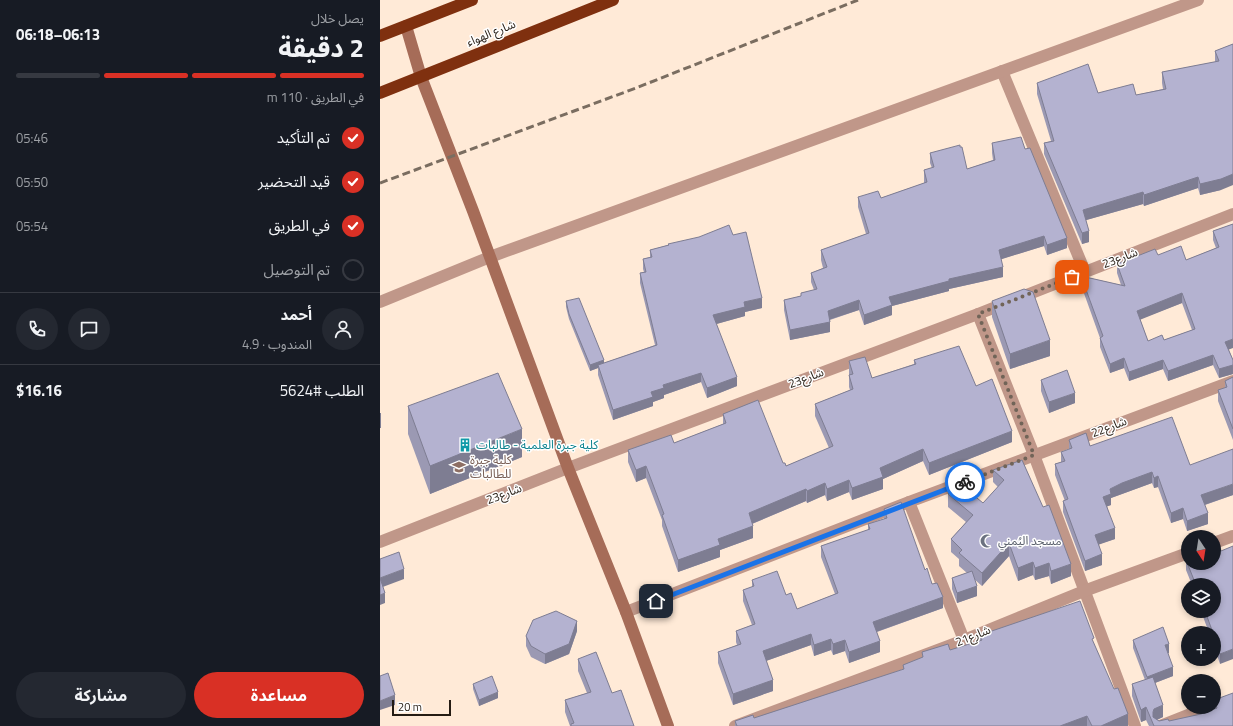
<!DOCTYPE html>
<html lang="ar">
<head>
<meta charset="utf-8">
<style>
  :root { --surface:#171b24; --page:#242831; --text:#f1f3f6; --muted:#9ea1a6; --line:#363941; --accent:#d93025 }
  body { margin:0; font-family:"Titillium Web","Noto Sans Arabic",sans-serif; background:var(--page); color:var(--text); direction:rtl; height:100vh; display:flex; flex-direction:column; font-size:15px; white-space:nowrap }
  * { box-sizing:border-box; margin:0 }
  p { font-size:13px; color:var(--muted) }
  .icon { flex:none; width:22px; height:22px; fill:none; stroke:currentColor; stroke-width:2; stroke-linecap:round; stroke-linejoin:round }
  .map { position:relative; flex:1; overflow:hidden; direction:ltr }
  .sheet { display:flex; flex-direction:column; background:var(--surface); width:380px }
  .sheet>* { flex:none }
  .needle { width:26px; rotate:168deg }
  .controls { position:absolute; left:801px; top:530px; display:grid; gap:8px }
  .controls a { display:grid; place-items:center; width:40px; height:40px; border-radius:50%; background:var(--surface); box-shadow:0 2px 6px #0003; font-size:20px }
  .scale { position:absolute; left:12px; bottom:10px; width:59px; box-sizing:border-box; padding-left:4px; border:2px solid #251c13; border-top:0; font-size:11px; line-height:14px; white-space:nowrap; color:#251c13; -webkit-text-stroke:3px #fff; paint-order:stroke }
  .pin { position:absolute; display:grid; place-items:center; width:34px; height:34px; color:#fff; margin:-17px; border-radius:8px; box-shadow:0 2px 6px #0006 }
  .courier { position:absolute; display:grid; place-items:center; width:40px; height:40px; margin:-20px; border:3px solid #1a73e8; border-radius:50%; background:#fff; color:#222; box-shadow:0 1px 5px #0007 }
  .head em { font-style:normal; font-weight:700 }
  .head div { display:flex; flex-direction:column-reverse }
  .head { display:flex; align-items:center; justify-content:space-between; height:68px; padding:0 16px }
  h1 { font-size:26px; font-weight:700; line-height:30px }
  .bar { display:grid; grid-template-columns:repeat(4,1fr); gap:6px 4px; align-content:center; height:48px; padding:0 16px }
  .bar i { height:5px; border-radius:3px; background:var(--line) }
  .bar .selected { background:var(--accent) }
  .bar p { grid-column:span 4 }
  .line { display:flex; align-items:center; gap:10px; padding:0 16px; border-top:1px solid var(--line) }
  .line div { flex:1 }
  .round { display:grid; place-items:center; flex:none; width:42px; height:42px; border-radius:21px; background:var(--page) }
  ol { padding:0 16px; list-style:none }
  li { display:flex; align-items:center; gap:12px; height:44px }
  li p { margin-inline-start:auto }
  li .icon { padding:4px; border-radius:50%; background:var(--accent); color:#fff; stroke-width:4 }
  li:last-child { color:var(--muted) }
  li i { width:22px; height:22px; border:2px solid var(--line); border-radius:50% }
  .primary-button { display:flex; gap:8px; margin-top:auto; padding:8px 16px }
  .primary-button a { flex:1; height:46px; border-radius:24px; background:var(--accent); color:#fff; font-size:16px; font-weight:700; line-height:46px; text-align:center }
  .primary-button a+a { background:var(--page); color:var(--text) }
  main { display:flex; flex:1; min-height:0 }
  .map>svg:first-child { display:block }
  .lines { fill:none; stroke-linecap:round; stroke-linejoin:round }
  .street { stroke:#c09789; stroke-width:12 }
  .secondary { stroke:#a66c58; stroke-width:12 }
  .highway { stroke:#7f300f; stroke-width:12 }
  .rail { stroke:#7a6d60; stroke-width:3; stroke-dasharray:8 4; stroke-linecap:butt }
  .wall { fill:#9b99b3; fill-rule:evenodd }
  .shaded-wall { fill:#7e7d92 }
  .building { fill:#b4b2d0; stroke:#7e7d92; fill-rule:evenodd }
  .done { stroke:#716458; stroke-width:4; stroke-dasharray:0 7.2 }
  .route { stroke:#1a73e8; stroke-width:5 }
  .labels { text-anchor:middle; stroke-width:3; stroke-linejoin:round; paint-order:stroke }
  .street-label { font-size:12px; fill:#251c13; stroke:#fff }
  .culture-label { font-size:12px; fill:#0d838f; stroke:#fff; text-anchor:start }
  .education-label { font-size:12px; fill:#785e54; stroke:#fff; text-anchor:start }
  .worship-label { font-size:12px; fill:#5b616d; stroke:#fff; text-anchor:start }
</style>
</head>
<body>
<main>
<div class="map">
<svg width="853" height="726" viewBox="0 0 853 726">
  <rect width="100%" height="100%" fill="#ffead7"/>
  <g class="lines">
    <g class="street">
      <polyline points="622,71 705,272"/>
      <polyline points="0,302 110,257 818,0"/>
      <polyline points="598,314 654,455 755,726"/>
      <polyline points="529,502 584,640"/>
      <polyline points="0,542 188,468 598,314 853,214"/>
      <polyline points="834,543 853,536"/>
      <polyline points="246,612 529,502 853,381"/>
      <polyline points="355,726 584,640 704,591 808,553"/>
      <polyline points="780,726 828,707"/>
    </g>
    <polyline class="secondary" points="26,26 41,77 93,211 188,468 246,612 288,726"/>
    <g class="highway">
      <polyline points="0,36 92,0"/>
      <polyline points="0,93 233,0"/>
    </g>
    <polyline class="rail" points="0,183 256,88 478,0"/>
  </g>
  <g class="wall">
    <polygon points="853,44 841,190 820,195 818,188 764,206 763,204 706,220 709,242 702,244 664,154 664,143 671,141 657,94 657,83 718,93 756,95 783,89 782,83 782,72 835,62 835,51"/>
    <polygon points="612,143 645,149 687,248 667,255 664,246 621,259 623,277 569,289 569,291 512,306 512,315 484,325 479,310 450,320 450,332 410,340 404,310 404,300 421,296 421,293 434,290 431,282 431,273 443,268 441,260 441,250 486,234 478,207 478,197 501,198 544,183 544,170 552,168 550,163 550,153 587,169 613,160 612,153"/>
    <path d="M853 224 849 350 853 360V374L839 378 833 365 788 381 783 369 749 381 744 368 730 373 720 347V338L701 285V276L741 285 737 273V264L778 255 806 260 836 248 833 240V231ZM802 303 812 330 784 340 768 341 760 319Z"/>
    <polygon points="288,244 382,308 365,312 365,316 336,324 357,386 327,398 321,382 284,395 284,398 273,402 273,406 233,420 218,375 218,368 210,371 189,319 186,307 186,301 224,363 275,345 260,283 260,273 264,272 263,269 263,259 270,257 270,250 288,245"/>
    <polygon points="612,301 670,356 630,369 612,317"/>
    <polygon points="534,360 596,386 632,442 549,475 543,461 503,479 503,489 472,500 469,492 447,501 445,495 427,503 426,501 372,524 373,538 340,550 340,557 298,572 282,526 282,520 266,478 256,482 248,462 248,450 294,443 343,424 343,414 406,466 449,448 435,416 435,404 470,390 469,387 469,361 492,378 534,364"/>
    <polygon points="853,377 853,440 838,401 838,390 845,388 845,381"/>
    <polygon points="661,380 695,403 669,413 661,391"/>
    <polygon points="28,406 142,457 50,494 28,434"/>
    <polygon points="689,440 710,446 810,465 853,495 825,505 828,524 807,531 803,519 791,523 778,487 774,488 772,483 742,494 731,498 731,505 727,506 735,539 719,544 722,565 705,571 683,512 683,501 685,501 675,475 675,464 681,462 681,452 689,450"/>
    <polygon points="642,460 691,576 671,584 669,576 655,580 653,575 638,581 629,556 602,586 594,579 597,596 577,603 572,589 572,578 587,573 579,566 579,559 571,552 571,539 586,522 568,507 568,494 603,503 618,487 613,482 613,470"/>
    <polygon points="504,509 545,570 563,608 497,632 500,652 469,663 465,651 453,655 451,650 434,656 431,645 386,661 393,691 353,705 338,663 338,652 357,645 356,642 356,631 372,625 363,601 363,590 372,587 372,580 406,595 417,609 455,594 441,557 441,546 488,530 488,524 504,519"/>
    <polygon points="841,551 840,664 834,646 834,633 829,633 821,611 834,611 834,585 812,585 806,570 806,560"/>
    <polygon points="197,631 189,654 165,664 151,657 146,646 146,636"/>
    <polygon points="600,635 714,644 748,726 355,726 355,721 374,718 523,670 523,665 542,658 542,652 570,650 600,641"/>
    <polygon points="753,640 789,653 788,653 793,676 775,683 783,717 777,720 779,721 789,721 821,714 834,709 834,700 853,726 769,726 766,720 761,722 752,696 752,684 765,680 753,648"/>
    <polygon points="198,659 232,693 254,726 190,726 185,712 185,700 207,693 198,671"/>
    <polygon points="93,684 118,698 99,706 93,689"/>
  </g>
  <g class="shaded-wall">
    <polygon points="853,174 853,185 841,190 820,195 820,184"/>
    <polygon points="818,177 818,188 764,206 764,195"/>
    <polygon points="763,192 763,204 703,221 703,210"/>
    <polygon points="709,231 709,242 702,244 702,233"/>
    <polygon points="664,236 664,246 619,260 619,250"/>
    <polygon points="687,238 687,248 667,255 667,245"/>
    <polygon points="623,267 623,277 569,289 569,291 512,306 512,315 484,325 484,315 509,297 569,279"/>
    <polygon points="802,293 802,303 757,321 757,311"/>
    <polygon points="382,298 382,308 365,312 365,316 333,325 333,315 364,302"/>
    <polygon points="479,300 479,310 448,320 448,311"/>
    <polygon points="450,322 450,332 410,340 410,330"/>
    <polygon points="853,339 853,348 845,351 845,342"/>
    <polygon points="670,340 670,356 630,369 630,354"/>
    <polygon points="833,355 833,365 788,381 788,371"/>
    <polygon points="744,358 744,368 730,373 730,364"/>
    <polygon points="224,360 224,366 218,365 218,368 210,371 210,365"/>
    <polygon points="783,360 783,369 749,381 749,372"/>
    <polygon points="853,365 853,374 839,378 839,369"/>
    <polygon points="321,373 321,382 284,395 284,398 273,402 273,406 233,420 233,410 271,392 283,385"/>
    <polygon points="357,377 357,386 327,398 327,388"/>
    <polygon points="695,393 695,403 669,413 669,402"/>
    <rect x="0" y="413" width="1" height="15"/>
    <polygon points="142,429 142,457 50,494 50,466"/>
    <polygon points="632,431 632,442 549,475 549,463"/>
    <polygon points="543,449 543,461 503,479 503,489 472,500 472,488 500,468"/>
    <polygon points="266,466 266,478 256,482 256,470"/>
    <polygon points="772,472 772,483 742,494 731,498 731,505 723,508 723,497 730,489 742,483"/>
    <polygon points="778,476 778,487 774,488 774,478"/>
    <polygon points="469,480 469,492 447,501 447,489"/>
    <polygon points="445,483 445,495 427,503 427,491"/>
    <polygon points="853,484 853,495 821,506 821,495"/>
    <polygon points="426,489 426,501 369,525 369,513"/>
    <polygon points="803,508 803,519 791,523 791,513"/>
    <polygon points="828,513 828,524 807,531 807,521"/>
    <polygon points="373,526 373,538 340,550 340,557 298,572 298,560 338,539"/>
    <polygon points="735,528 735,539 715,546 715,535"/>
    <polygon points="629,543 629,556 602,586 602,573"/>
    <polygon points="722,554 722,565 705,571 705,561"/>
    <polygon points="653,562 653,575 638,581 638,568"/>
    <polygon points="669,563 669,576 655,580 655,568"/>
    <polygon points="691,564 691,576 671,584 671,571"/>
    <polygon points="24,569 24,579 0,588 0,578"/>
    <polygon points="597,586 597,596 577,603 577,593"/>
    <polygon points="5,593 5,603 0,605 0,595"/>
    <polygon points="563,597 563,608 493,633 493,622"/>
    <polygon points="197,621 197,631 189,654 165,664 165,654"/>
    <polygon points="431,634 431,645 383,662 383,651"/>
    <polygon points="451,639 451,650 434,656 434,645"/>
    <polygon points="465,640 465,651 453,655 453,644"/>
    <polygon points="500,641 500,652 469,663 469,652"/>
    <polygon points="789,644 789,653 785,654 785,645"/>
    <polygon points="853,649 853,659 840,664 840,654"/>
    <polygon points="793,667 793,676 767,686 767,677"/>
    <polygon points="393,680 393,691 353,705 353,694"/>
    <polygon points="118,692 118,698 99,706 99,700"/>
    <polygon points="15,695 15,705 0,710 0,701"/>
    <polygon points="783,705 783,717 774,721 773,725 773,712 774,709"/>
    <polygon points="766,707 766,720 761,722 761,710"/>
    <polygon points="748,714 748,726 721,726"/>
    <polygon points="707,716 707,726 680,726"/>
  </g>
  <g class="building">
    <polygon points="853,44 853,174 841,179 820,184 818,177 764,195 763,192 703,210 709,231 702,233 664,143 674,141 657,83 708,64 718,93 753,84 756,95 786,89 782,72 839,61 835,51"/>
    <polygon points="641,137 645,149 650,148 687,238 667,245 664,236 619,250 623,267 569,279 569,281 509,297 512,305 484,315 479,300 448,311 450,322 410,330 404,300 421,296 421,293 437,289 431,273 447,267 441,250 489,233 478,197 498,191 501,198 547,182 544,170 554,167 550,153 580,145 580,147 582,147 587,169 615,160 612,143"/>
    <path d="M853 224V339L845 342 853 360V365L839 369 833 355 788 371 783 360 749 372 744 358 730 364 720 338 723 336 701 276 745 286 737 264 775 249 778 255 801 246 806 260 839 247 833 231ZM802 293 815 329 784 340 782 335 768 341 757 311Z"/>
    <polygon points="349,225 353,235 366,232 382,298 364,302 365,307 333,315 357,377 327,388 321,373 283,385 284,388 271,392 273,397 233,410 218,365 277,345 260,273 266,272 263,259 272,257 270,250 289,245 288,244 319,237"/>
    <polygon points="644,289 653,292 670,340 630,354 612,301"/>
    <polygon points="199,298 224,360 210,365 189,314 186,301"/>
    <polygon points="579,346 596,386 612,379 632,431 549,463 543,449 500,468 503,477 472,488 469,480 447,489 445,483 427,491 426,489 369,513 373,526 338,539 340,545 298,560 282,515 284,514 266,466 256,470 248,450 291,435 294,443 346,423 343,414 378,400 403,463 405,463 406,466 453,446 435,404 473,389 469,375 473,374 469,361 485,357 492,378 536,364 534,360"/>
    <polygon points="687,370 695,393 669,402 661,380"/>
    <polygon points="118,373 142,429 50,466 28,406"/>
    <polygon points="853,377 853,429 838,390 847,387 845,381"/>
    <polygon points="792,417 810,465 853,449 853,484 821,495 828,513 807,521 803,508 791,513 778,476 774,478 772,472 742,483 730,489 731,494 723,497 735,528 715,535 722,554 705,561 683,501 688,499 675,464 685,461 681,452 692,448 689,440 706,433 710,446"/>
    <polygon points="642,460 663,507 669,505 691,564 671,571 669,563 655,568 653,562 638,568 629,543 602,573 579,553 582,550 571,539 593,515 568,494 579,483 603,503 624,480 613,470"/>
    <polygon points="521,502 545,570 547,568 552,584 557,583 563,597 493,622 500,641 469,652 465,640 453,644 451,639 434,645 431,634 383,651 393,680 353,694 338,652 361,644 356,631 375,624 363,590 374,586 372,580 397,571 406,595 411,593 417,609 458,593 441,546 490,529 488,524 507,518 504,509"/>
    <polygon points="853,546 853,649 840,654 834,636 834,633 833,633 825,611 834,611 834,585 816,585 806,560 808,559 808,563 834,563 834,550 840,547 841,551"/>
    <polygon points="19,552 24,569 0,578 0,559"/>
    <polygon points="592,571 597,586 577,593 572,578"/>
    <polygon points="0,578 5,593 0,595"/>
    <polygon points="700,601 714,638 712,639 734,689 738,688 748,714 721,726 712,726 707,716 680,726 357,726 355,721 373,715 374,718 524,669 523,665 543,657 542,652 568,644 570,650 602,640 600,635"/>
    <polygon points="176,611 197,621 189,644 165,654 151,646 146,636 153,620"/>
    <polygon points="783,627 789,644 785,645 793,667 767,677 753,640"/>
    <polygon points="216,652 232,693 241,690 254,726 191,726 191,724 194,723 185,700 211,692 198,659"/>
    <polygon points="8,673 15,695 0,701 0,676"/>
    <polygon points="112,676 118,692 99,700 93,684"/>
    <polygon points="773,677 783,705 774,709 773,712 773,717 779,721 788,719 789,721 821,714 837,708 834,700 853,693 853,726 774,726 766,707 761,710 752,684"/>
  </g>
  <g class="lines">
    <polyline class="done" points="585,482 654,455 598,314 692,277"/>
    <polyline class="route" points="276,601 585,482"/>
  </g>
  <defs>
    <g id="building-bare" transform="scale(1.08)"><path d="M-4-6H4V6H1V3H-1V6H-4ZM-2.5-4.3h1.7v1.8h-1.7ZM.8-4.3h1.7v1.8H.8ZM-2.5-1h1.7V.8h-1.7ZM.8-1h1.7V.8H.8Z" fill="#0f9aa8" stroke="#fff" stroke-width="2.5" paint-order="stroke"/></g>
    <g id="university-bare" transform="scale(1.08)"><path d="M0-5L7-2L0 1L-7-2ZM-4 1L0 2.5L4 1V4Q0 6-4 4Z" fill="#8d6e63" stroke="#fff" stroke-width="2.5" paint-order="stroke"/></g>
    <g id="mosque-bare" transform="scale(1.08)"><path d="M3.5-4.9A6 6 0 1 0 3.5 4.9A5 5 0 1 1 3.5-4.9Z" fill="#6b7280" stroke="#fff" stroke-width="2.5" paint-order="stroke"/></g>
  </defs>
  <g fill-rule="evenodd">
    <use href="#building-bare" x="85" y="445"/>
    <use href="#university-bare" x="79" y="467"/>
    <use href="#mosque-bare" x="607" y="541"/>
  </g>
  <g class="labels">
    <g class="street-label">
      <text transform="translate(111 33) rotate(-22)" y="4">شارع الهواء</text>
      <text transform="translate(740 258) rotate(-21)" y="4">شارع23</text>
      <text transform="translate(426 378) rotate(-21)" y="4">شارع23</text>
      <text transform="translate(729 427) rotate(-21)" y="4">شارع22</text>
      <text transform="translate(124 494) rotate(-21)" y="4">شارع23</text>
      <text transform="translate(593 636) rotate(-22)" y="4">شارع21</text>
    </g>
    <g class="culture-label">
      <text x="96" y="449">كلية جبرة العلمية - طالبات</text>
    </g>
    <g class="education-label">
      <text x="90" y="464">كلية جبرة<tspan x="90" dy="14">للطالبات</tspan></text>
    </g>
    <g class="worship-label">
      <text x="618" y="545">مسجد اليُمني</text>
    </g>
  </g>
</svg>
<div class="controls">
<a><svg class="needle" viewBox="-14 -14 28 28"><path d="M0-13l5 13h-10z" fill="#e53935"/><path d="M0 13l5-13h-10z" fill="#9ea1a6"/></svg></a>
<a><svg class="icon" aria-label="layers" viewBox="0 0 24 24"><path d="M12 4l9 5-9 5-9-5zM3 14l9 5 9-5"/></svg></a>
<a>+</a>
<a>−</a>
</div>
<div class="scale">20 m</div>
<div class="pin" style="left:692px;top:277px;background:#ea580c"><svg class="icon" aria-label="bag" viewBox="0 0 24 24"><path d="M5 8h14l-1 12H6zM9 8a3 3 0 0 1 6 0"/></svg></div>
<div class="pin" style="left:276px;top:601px;background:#1f2937"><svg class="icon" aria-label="home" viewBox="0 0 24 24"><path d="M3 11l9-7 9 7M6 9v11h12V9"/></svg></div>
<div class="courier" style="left:585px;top:482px"><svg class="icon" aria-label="bike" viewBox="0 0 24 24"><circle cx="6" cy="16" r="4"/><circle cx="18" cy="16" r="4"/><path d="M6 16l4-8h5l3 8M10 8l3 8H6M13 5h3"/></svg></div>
</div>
<section class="sheet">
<div class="head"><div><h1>2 دقيقة</h1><p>يصل خلال</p></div><em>06:13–06:18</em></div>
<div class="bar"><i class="selected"></i><i class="selected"></i><i class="selected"></i><i></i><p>في الطريق · 110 m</p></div>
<ol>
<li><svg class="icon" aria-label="check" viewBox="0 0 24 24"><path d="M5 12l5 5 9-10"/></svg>تم التأكيد<p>05:46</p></li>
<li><svg class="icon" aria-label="check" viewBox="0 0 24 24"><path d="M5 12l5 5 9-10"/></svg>قيد التحضير<p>05:50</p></li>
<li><svg class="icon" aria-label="check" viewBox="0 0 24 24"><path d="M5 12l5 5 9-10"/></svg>في الطريق<p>05:54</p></li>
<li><i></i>تم التوصيل</li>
</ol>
<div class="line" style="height:72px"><a class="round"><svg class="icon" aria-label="person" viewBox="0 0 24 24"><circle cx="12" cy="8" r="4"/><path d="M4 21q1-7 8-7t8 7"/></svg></a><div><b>أحمد</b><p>المندوب · 4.9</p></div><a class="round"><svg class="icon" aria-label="chat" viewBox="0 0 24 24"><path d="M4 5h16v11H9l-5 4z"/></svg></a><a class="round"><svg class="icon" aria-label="phone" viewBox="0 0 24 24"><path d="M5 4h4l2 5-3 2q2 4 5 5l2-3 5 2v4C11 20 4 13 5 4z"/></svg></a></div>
<div class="line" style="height:52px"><div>الطلب #5624</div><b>$16.16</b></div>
<div class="primary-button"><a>مساعدة</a><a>مشاركة</a></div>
</section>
</main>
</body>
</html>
